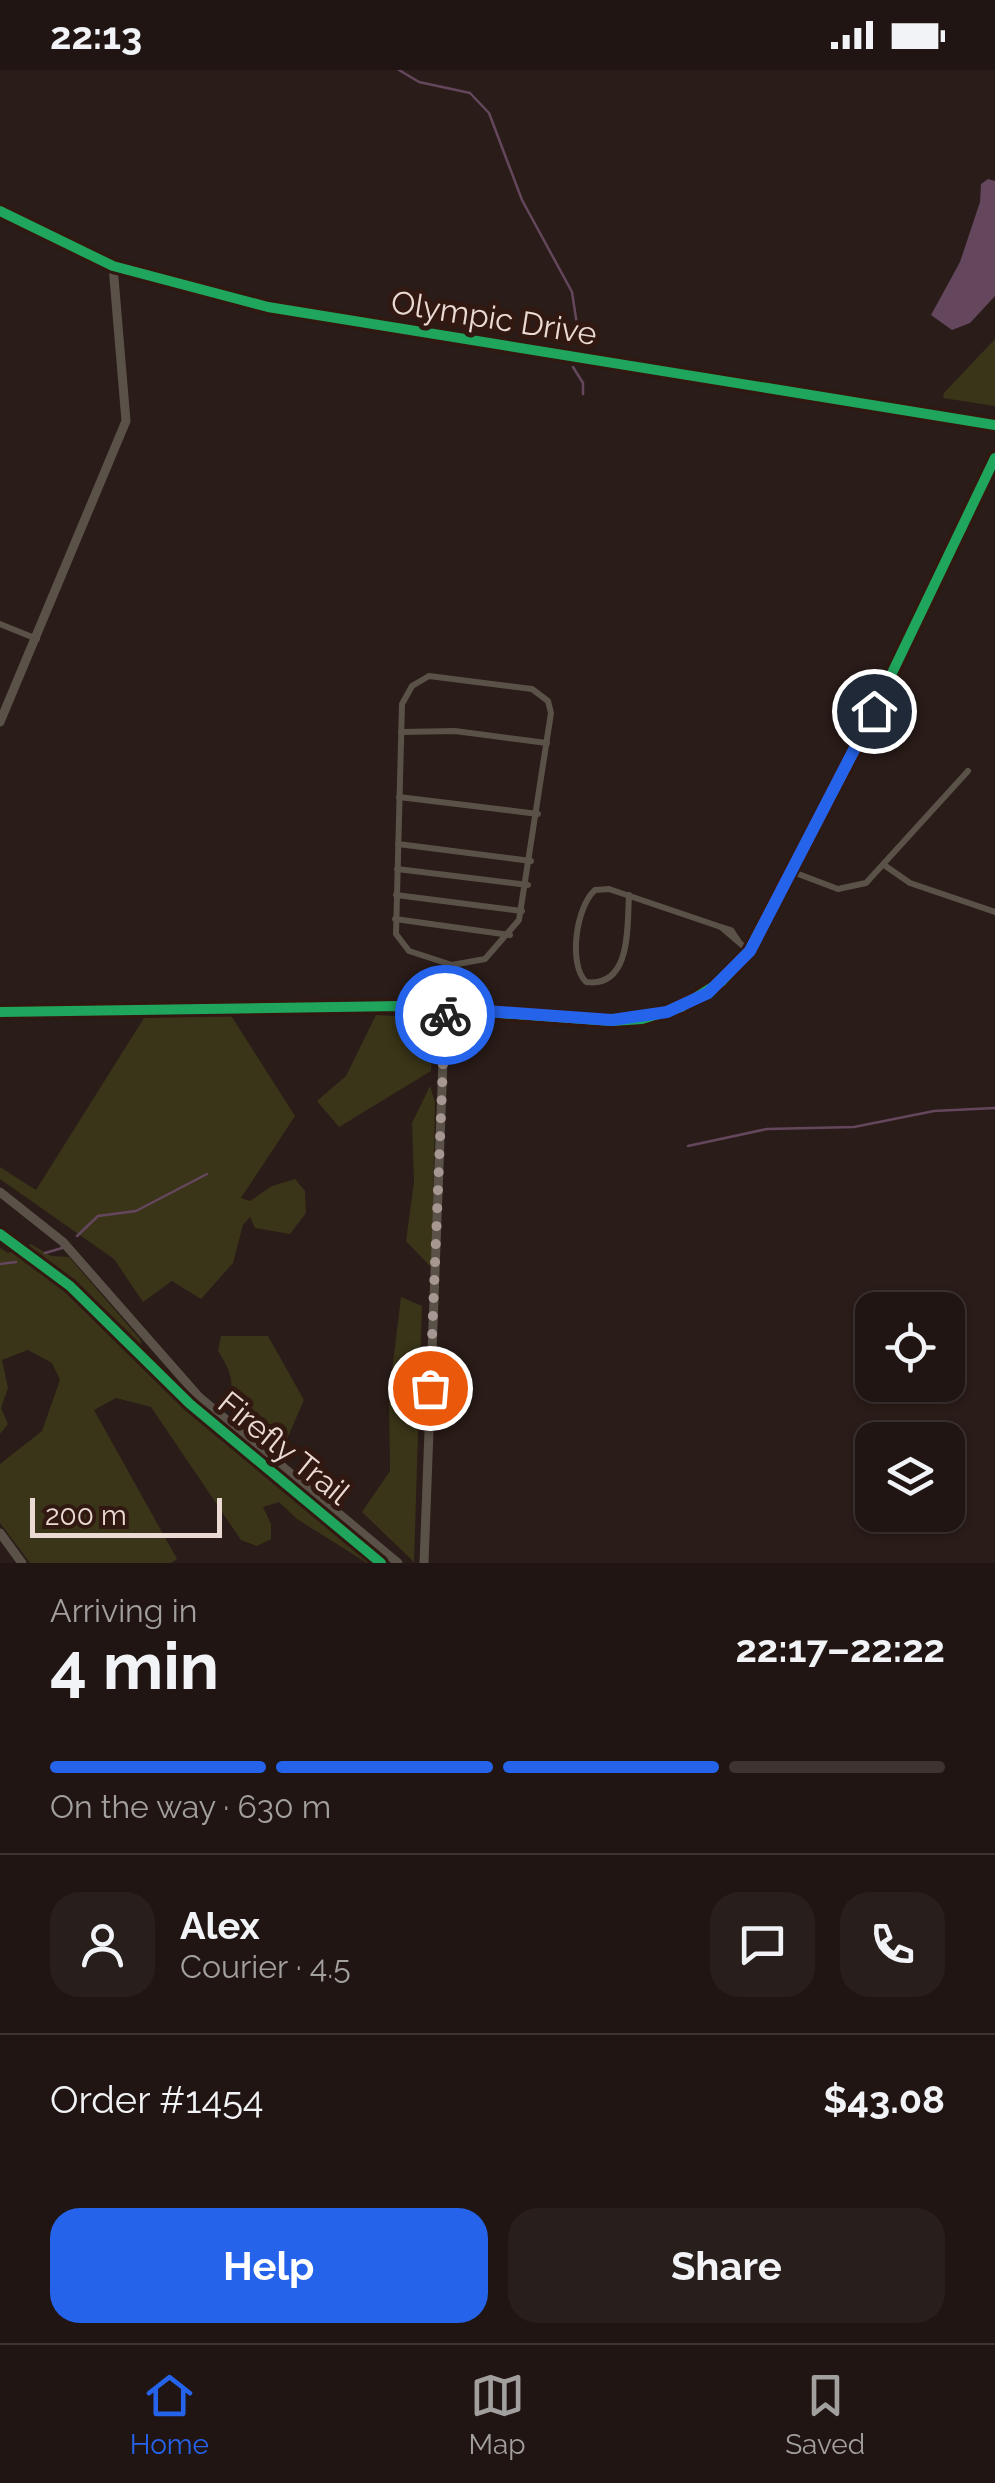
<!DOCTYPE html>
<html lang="en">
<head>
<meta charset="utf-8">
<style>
  :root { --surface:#201512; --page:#281e1b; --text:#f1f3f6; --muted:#a29f9f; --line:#3d3432; --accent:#2563eb }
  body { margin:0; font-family:Raleway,sans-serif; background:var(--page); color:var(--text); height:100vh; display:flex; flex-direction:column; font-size:38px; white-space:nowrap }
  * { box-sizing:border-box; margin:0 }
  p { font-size:32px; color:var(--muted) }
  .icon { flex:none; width:55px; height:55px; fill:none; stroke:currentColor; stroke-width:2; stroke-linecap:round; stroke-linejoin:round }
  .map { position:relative; height:1493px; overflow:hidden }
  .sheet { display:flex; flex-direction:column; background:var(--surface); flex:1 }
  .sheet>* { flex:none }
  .fabs { position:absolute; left:855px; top:1222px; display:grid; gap:20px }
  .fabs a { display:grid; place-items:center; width:110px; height:110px; border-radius:20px; background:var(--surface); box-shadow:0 2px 8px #0004,0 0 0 2px var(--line); font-size:50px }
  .scale { position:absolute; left:30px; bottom:25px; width:192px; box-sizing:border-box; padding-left:10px; border:5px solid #ebd9d4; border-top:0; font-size:28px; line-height:35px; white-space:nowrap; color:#ebd9d4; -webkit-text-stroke:8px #311811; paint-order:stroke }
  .pin { position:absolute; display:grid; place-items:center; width:85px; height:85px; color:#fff; margin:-42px; border:5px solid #fff; border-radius:50%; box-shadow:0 2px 10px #0007 }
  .courier { position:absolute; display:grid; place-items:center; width:100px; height:100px; margin:-50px; border:8px solid #2563eb; border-radius:50%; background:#fff; color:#222; box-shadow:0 2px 12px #0007 }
  .headline em { font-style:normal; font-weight:700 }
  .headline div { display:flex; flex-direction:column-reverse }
  .headline { display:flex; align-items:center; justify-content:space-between; height:170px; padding:0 50px }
  h1 { font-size:65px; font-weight:700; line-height:75px }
  .bar { display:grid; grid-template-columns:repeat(4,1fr); gap:15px 10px; align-content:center; height:120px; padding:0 50px }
  .bar i { height:12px; border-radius:8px; background:var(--line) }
  .bar .on { background:var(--accent) }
  .bar p { grid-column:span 4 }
  .line { display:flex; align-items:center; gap:25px; padding:0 50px; border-top:2px solid var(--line) }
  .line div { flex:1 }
  .round { display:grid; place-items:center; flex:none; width:105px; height:105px; border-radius:30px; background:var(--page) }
  .cta { display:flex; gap:20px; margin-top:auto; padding:20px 50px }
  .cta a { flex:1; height:115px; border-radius:30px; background:var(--accent); color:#fff; font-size:40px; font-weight:700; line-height:115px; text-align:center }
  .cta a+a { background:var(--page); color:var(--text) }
  .status { display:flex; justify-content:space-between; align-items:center; height:70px; padding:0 50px; background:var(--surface); direction:ltr }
  .status svg { height:28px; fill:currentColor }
  .tab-bar { display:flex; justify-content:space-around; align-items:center; height:140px; border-top:2px solid var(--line); background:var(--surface); font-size:28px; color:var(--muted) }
  .tab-bar a { display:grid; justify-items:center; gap:5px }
  .tab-bar .on { color:var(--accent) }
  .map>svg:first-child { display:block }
  .green { fill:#3a3518 }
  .water { fill:#64475d }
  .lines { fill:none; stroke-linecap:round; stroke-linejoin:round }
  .stream { stroke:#64475d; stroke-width:2.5 }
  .minor { stroke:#5a5248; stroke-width:6 }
  .tertiary { stroke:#5a5248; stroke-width:9 }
  .cycleway-casing { stroke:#311811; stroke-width:16 }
  .cycleway { stroke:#20a55d; stroke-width:10 }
  .done { stroke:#a79792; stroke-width:10; stroke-dasharray:0 18 }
  .route { stroke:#2563eb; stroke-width:12 }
  .labels { text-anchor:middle; stroke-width:10; stroke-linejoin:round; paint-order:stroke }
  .street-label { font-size:32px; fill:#ebd9d4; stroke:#311811 }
</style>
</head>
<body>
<div class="status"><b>22:13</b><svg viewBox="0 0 49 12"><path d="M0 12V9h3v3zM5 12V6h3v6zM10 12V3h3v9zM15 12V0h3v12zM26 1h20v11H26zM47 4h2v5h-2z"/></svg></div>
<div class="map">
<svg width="995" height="1493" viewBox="0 0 995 1493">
  <rect width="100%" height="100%" fill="#2a1c18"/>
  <g class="green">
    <polygon points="995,269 995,336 943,328 944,323"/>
    <polygon points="230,944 295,1046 241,1128 250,1131 272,1116 295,1109 305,1121 306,1143 290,1164 255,1158 250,1147 243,1155 233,1193 201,1229 172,1211 143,1232 114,1189 0,1109 0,1097 36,1120 144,948"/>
    <polygon points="376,945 433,948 431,1001 339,1057 317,1031 346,1006"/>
    <polygon points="430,1016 435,1032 432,1198 406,1171 414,1112 412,1053"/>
    <polygon points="31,1174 51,1186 69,1187 140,1269 147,1295 194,1346 376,1493 367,1493 297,1449 279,1432 263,1437 271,1454 271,1469 257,1476 241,1470 151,1337 116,1328 94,1340 177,1489 171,1493 30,1493 0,1453 0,1394 42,1361 60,1310 52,1293 28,1280 2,1290 8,1318 1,1338 8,1354 0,1364 0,1178 8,1183"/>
    <polygon points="401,1227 422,1236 414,1492 362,1442 390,1401 389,1325"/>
    <path d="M221 1266H268L304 1330 286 1371 275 1370 260 1352 228 1335C236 1315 230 1299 218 1281Z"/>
  </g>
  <polygon class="water" points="988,109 995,111 995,226 970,253 952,260 931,245 960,192 980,132 981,114"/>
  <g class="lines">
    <g class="stream">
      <polyline points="399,0 419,12 470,23 489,43 522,130 572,222 580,275"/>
      <polyline points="573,297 583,313 583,324"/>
      <polyline points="688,1076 767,1059 854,1057 934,1041 995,1038"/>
      <polyline points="77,1166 98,1146 136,1141 207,1104"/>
      <polyline points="45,1183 62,1178"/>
      <polyline points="0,1194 16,1192"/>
    </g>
    <g class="minor">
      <polyline points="0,554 37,569"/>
      <polyline points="401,662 455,661 547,673"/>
      <polyline points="399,727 538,744"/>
      <polyline points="398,774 531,791"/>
      <polyline points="884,795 910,813 995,842"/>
      <polyline points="397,799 528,815"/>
      <polyline points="793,802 838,819 866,813 968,701"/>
      <polyline points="396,825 522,841"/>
      <path d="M629 825C627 855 632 918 586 912 568 894 576 837 595 820L609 819 721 857"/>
      <polyline points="395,849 510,865"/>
      <polyline points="739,872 731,860 721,857 749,881"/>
      <polyline points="451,938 452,895 485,889 519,850 551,643 548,631 532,619 429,606 412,616 402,634 396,864 409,881 452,895"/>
    </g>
    <g class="tertiary">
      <polyline points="0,141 113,196 268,237 995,355"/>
      <polyline points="0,652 126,351 113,196"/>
      <polyline points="0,942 401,936 612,951 642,949 681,937 722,911 749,881 858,674 995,388"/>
      <polyline points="0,1122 63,1172 199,1327 398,1493"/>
      <polyline points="0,1463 22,1493"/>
      <polyline points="424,1493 445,938"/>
    </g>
    <g class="cycleway-casing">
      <g id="cycleway">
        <polyline points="0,141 113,196 268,237 995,355"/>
        <polyline points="0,942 401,936 612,951 642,949 681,937 722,911 749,881 858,674 995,388"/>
        <polyline points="0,1164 70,1216 190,1334 381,1493"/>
      </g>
    </g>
    <use href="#cycleway" class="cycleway"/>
  </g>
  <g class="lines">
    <polyline class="done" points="430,1318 445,945"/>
    <polyline class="route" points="445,945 445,938 612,950 667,942 708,923 750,881 874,641"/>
  </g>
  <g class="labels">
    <g class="street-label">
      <text transform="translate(494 248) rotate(9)" y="11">Olympic Drive</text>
      <text transform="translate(284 1378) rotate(39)" y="11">Firefly Trail</text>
    </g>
  </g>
</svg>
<div class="fabs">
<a><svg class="icon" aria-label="locate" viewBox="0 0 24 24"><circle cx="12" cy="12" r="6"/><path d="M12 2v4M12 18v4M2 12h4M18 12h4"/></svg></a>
<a><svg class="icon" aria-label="layers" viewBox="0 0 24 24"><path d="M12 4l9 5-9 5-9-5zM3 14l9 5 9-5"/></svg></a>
</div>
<div class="scale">200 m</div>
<div class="pin" style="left:430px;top:1318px;background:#ea580c"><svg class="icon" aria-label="bag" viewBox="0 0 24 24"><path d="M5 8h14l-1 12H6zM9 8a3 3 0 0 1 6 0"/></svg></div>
<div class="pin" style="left:874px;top:641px;background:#1f2937"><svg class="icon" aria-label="home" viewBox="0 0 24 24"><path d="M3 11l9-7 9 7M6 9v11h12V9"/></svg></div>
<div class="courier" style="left:445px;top:945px"><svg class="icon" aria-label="bike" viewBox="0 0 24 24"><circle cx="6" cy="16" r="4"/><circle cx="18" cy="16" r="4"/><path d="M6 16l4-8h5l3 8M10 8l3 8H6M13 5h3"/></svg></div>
</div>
<section class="sheet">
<div class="headline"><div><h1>4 min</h1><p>Arriving in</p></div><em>22:17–22:22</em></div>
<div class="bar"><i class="on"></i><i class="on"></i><i class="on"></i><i></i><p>On the way · 630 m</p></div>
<div class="line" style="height:180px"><a class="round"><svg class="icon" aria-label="person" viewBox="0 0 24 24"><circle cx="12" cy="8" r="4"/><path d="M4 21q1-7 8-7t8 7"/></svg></a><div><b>Alex</b><p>Courier · 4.5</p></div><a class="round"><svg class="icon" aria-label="chat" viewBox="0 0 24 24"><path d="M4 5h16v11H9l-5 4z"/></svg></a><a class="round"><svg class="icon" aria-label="phone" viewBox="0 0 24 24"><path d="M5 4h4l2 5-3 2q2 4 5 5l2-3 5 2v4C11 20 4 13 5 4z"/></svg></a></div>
<div class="line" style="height:130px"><div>Order #1454</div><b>$43.08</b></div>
<div class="cta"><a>Help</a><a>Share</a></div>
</section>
<nav class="tab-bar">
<a class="on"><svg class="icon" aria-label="home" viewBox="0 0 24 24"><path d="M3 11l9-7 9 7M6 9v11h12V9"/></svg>Home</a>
<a><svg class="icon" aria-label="map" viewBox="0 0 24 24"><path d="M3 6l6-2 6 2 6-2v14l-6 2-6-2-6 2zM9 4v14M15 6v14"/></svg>Map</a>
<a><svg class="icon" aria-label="saved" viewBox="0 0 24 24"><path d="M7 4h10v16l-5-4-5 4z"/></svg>Saved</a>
</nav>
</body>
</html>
